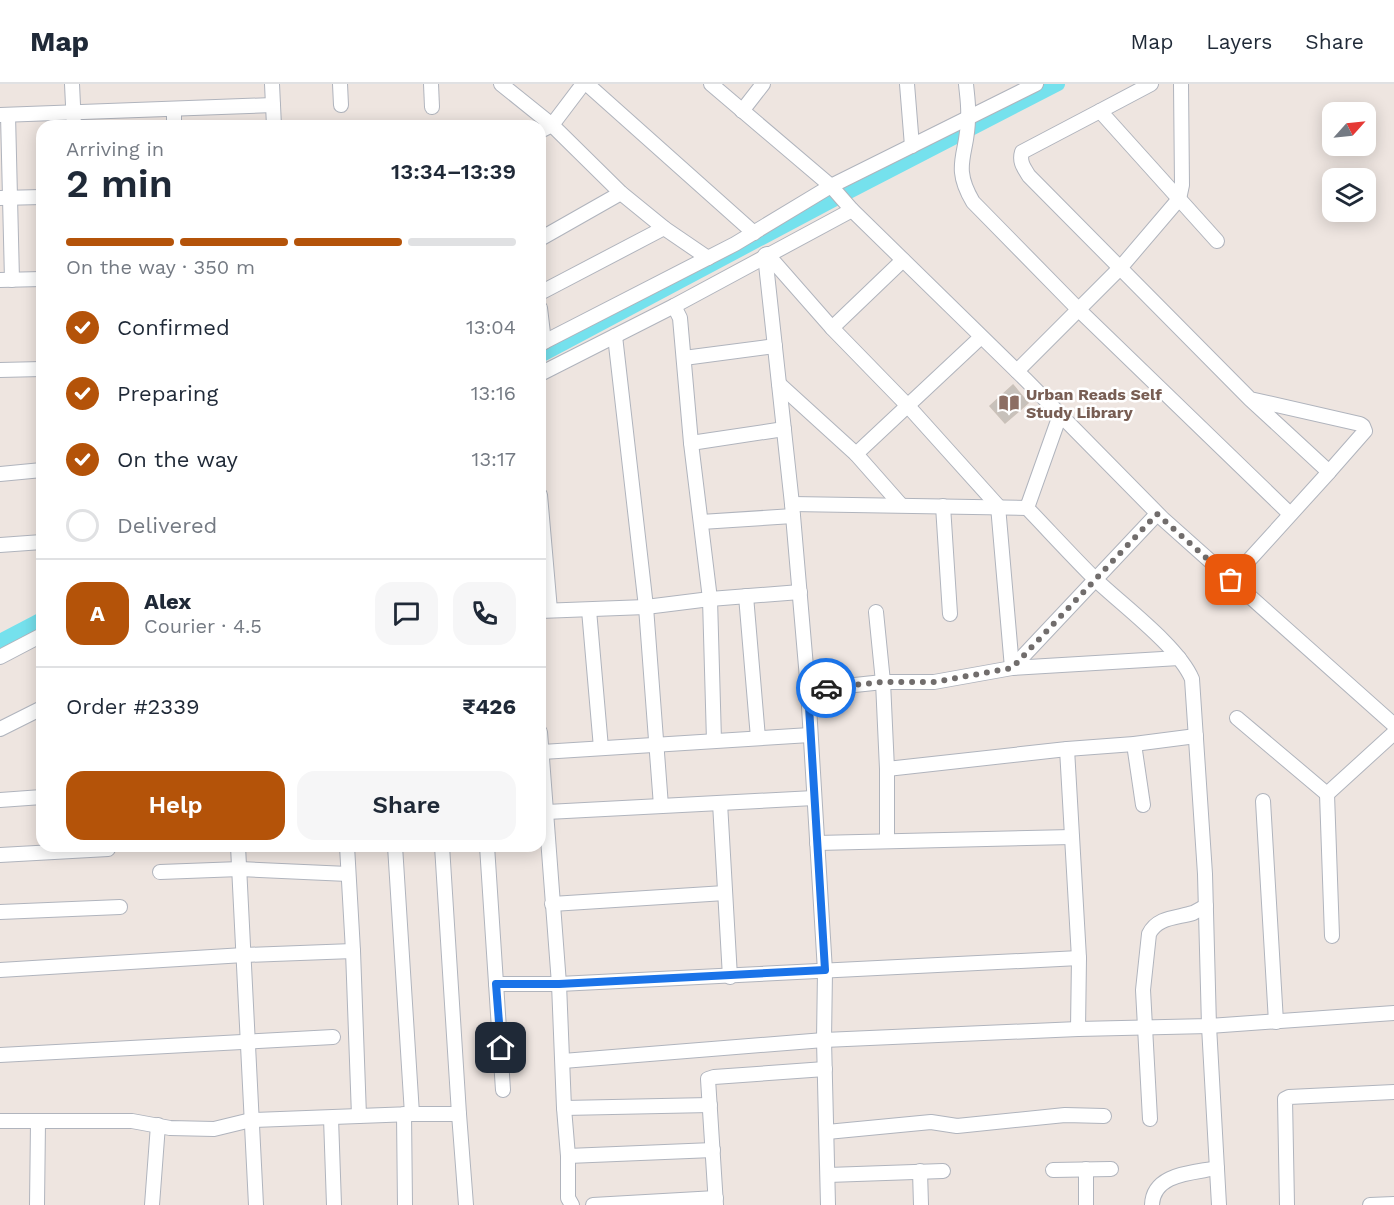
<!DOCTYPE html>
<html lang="en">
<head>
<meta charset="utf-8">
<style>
  :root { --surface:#fff; --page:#f6f6f7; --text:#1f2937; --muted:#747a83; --line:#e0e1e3; --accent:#b45309 }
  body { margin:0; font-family:"Work Sans",sans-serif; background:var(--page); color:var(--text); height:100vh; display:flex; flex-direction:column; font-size:22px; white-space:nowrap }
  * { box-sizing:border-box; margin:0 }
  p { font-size:20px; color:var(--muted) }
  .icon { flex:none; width:33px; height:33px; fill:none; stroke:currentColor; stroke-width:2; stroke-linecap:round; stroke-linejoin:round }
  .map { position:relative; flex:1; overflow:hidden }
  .details { position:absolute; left:36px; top:36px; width:510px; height:732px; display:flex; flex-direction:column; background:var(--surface); border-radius:18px; box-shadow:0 3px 15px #0003 }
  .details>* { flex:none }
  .needle { width:39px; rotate:63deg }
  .tools { position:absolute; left:1322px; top:18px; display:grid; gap:12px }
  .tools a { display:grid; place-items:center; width:54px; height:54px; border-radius:12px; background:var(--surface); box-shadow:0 3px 15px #0003; font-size:30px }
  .pin { position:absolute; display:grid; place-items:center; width:51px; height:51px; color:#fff; margin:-26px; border-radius:12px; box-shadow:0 3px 9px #0006 }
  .courier { position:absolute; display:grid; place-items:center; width:60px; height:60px; margin:-30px; border:4px solid #1a73e8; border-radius:50%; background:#fff; color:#222; box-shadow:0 2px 8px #0007 }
  .headline em { font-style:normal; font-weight:600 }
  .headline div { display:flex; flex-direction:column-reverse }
  .headline { display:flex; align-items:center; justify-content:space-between; height:102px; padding:0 30px }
  h1 { font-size:39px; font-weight:600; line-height:45px }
  .bar { display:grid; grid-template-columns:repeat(4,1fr); gap:9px 6px; align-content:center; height:72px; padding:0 30px }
  .bar i { height:8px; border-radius:4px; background:var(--line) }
  .bar .current { background:var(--accent) }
  .bar p { grid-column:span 4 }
  .line { display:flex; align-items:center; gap:15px; padding:0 30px; border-top:2px solid var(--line) }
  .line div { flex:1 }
  .round { display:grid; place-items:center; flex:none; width:63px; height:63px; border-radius:18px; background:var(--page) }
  ol { padding:0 30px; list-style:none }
  li { display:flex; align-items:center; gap:18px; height:66px }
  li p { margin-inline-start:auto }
  li .icon { padding:6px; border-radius:50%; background:var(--accent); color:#fff; stroke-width:4 }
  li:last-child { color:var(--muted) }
  li i { width:33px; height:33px; border:3px solid var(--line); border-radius:50% }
  .primary-button { display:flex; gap:12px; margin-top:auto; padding:12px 30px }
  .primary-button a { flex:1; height:69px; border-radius:18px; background:var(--accent); color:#fff; font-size:24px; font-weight:600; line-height:69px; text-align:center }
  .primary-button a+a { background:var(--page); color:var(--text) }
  header { display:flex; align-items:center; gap:36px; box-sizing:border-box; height:84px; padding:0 30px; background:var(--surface); border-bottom:2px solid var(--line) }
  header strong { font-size:28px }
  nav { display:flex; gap:33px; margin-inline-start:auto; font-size:21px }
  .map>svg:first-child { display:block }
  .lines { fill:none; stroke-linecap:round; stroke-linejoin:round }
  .canal { stroke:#75e1ed; stroke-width:14 }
  .building { fill:#c7c1bb; stroke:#cac1b9; stroke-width:1.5 }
  .minor-casing { stroke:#b0b4bd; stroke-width:16 }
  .minor { stroke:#fff; stroke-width:14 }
  .done { stroke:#716d6c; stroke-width:6; stroke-dasharray:0 10.8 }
  .route { stroke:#1a73e8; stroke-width:8 }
  .labels { text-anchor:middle; stroke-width:5; stroke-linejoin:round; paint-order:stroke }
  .education-label { font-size:16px; font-weight:bold; fill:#785e54; stroke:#fff; text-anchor:start }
</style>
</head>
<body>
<header>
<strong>Map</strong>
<nav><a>Map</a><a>Layers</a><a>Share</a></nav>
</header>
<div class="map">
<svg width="1394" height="1121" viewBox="0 0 1394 1121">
  <rect width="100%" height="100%" fill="#eee5e0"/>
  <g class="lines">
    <g class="canal">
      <polyline points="540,272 841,112 1058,0"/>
      <polyline points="0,557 42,535"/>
    </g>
  </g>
  <polygon class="building" points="1013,301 1028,319 1005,339 990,322"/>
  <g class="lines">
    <g class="minor-casing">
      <g id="minor">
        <polyline points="72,0 74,42"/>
        <polyline points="272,0 274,42"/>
        <polyline points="340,0 341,21"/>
        <polyline points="431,0 432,23"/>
        <polyline points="501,0 552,41 621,109 664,144 540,209"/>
        <polyline points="587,0 754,149"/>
        <polyline points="711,0 831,102 852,126 1026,296 1163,435 1394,641"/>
        <polyline points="907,0 912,62"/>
        <path d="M966 0C967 11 969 23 968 34 968 71 951 81 973 118L1079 226 1290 430"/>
        <polyline points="1151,0 1100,27 1217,157"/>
        <polyline points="174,25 174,42"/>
        <polyline points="742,27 763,0"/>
        <path d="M1100 27 1022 68C1019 78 1024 84 1029 92L1250 315 1329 388 1365 347 1363 342 1360 340 1250 315"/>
        <polyline points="0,31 273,21"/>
        <polyline points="8,31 12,196"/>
        <polyline points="540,47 552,41 583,0"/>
        <polyline points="0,114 42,113"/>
        <polyline points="664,144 708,174"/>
        <polyline points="540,155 621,109"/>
        <polyline points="767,170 832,244 908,322 998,422 1012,584 1179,574"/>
        <polyline points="765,171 792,420 808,606 883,598 934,598 1012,584 1157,430"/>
        <polyline points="0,196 42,195"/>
        <polyline points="540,224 544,258 540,260"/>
        <polyline points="832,244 903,176"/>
        <polyline points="615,252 646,523 661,722"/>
        <polyline points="544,258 735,160 831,102 1036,0"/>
        <polyline points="684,274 775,262"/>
        <polyline points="0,286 42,285"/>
        <polyline points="1017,287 1121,183 1179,115 1182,101 1181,0"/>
        <polyline points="540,290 674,222 852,126"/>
        <polyline points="779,300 856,370 981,253"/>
        <polyline points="691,359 784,345"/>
        <polyline points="856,370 901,421"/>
        <polyline points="0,390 42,386"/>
        <polyline points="540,411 550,526"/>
        <polyline points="792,420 1027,424 1060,331"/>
        <polyline points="943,422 950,530"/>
        <path d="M1027 424C1050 448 1072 472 1095 495 1122 521 1178 562 1192 595L1205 790 1209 942 1219 1121"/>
        <polyline points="701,438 793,432"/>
        <polyline points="0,461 42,458"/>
        <polyline points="1231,496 1329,388"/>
        <polyline points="746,512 758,654"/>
        <polyline points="589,526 601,664"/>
        <polyline points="540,527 646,523 710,515 691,359 680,234 674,222"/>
        <polyline points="876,528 883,598 887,685 1067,665 1134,660 1196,652"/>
        <polyline points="0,573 42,551"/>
        <polyline points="808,606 825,887 824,956 828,1121"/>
        <polyline points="1237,634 1327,710 1394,649"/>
        <polyline points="0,645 42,624"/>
        <polyline points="540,648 559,900 564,1024 568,1072 568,1114 572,1121"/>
        <polyline points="714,657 710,515 800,508"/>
        <polyline points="1134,660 1143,721"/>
        <polyline points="1067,665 1079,874 1078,945"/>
        <polyline points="542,668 810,651"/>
        <polyline points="887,685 887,757"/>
        <polyline points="1327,710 1332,852"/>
        <polyline points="0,716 42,713"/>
        <polyline points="1263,717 1276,938"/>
        <polyline points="720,719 730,893"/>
        <polyline points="547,728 814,714"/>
        <polyline points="817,759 1072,753"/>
        <polyline points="238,762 256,1121"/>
        <polyline points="347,762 353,867 359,1032 412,1030 395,762"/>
        <polyline points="487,762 503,1006"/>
        <polyline points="0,771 108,765"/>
        <polyline points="160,788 240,785 348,790"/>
        <polyline points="552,820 725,809"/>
        <polyline points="0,828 120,823"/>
        <polyline points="0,886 244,871 353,867"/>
        <polyline points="496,900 559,900 1079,874"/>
        <polyline points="0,971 333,953"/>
        <polyline points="563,977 824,956 1078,945 1209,942 1394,929"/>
        <polyline points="564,1024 710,1021"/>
        <polyline points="404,1030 405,1121"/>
        <polyline points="412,1030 459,1030 442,762"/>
        <polyline points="459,1030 466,1121"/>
        <polyline points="331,1034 334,1121"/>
        <path d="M1150 1035 1143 906 1149 850C1157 833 1177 834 1193 829 1197 827 1202 824 1206 822"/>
        <polyline points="0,1037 132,1037 170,1044 214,1045 251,1036 359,1032"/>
        <polyline points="827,1048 931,1038 957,1042 1065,1031 1104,1032"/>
        <polyline points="568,1072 713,1066"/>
        <polyline points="1053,1086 1111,1085"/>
        <polyline points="920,1087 921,1121"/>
        <polyline points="828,1091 943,1087"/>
        <polyline points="37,1121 38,1038"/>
        <polyline points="152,1121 158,1041"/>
        <polyline points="593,1121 716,1114"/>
        <polyline points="716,1121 708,995 714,993 825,985"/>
        <polyline points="1086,1121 1086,1085"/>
        <path d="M1152 1121C1153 1089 1193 1089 1217 1084"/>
        <polyline points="1287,1121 1285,1015 1289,1013 1394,1008"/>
        <polyline points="1370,1121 1394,1120"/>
      </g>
    </g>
    <use href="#minor" class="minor"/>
  </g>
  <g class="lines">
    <polyline class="done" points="826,604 883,598 934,598 1012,584 1157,430 1231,496"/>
    <polyline class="route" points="501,964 496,900 559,900 825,886 808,606 826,604"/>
  </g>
  <defs>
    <g id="library-bare" transform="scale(1.62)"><path d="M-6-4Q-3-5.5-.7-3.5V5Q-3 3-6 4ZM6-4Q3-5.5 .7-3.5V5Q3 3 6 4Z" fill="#8d6e63" stroke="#fff" stroke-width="2.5" paint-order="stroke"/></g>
  </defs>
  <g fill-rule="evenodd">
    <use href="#library-bare" x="1009" y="319"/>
  </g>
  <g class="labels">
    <g class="education-label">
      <text x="1026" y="316">Urban Reads Self<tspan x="1026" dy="18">Study Library</tspan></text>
    </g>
  </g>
</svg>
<div class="tools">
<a><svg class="needle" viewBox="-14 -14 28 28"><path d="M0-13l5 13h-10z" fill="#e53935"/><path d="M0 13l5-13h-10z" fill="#747a83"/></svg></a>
<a><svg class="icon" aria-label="layers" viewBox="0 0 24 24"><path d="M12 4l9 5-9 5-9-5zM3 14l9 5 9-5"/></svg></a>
</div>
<div class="pin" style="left:1231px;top:496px;background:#ea580c"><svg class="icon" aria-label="bag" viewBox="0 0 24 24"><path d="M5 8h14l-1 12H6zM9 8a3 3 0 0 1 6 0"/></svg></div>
<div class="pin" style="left:501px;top:964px;background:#1f2937"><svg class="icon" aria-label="home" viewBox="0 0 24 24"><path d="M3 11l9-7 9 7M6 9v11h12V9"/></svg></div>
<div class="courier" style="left:826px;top:604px"><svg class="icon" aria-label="car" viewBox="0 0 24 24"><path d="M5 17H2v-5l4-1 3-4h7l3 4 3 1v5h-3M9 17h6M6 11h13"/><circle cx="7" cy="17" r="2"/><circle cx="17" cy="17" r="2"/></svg></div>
<section class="details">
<div class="headline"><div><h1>2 min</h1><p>Arriving in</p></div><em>13:34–13:39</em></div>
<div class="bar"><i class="current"></i><i class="current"></i><i class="current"></i><i></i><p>On the way · 350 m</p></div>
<ol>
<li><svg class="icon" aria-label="check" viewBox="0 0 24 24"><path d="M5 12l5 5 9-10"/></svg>Confirmed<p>13:04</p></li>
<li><svg class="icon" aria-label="check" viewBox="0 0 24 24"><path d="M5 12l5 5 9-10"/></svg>Preparing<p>13:16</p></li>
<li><svg class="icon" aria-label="check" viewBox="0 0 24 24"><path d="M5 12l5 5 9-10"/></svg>On the way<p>13:17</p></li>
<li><i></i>Delivered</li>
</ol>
<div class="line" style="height:108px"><b class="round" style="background:var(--accent);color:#fff">A</b><div><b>Alex</b><p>Courier · 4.5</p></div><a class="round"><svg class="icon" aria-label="chat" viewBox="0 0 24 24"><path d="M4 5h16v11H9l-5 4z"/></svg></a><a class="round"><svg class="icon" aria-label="phone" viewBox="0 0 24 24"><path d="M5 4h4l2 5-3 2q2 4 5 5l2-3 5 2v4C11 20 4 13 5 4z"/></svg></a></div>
<div class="line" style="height:78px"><div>Order #2339</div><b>₹426</b></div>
<div class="primary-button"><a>Help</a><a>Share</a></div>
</section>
</div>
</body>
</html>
